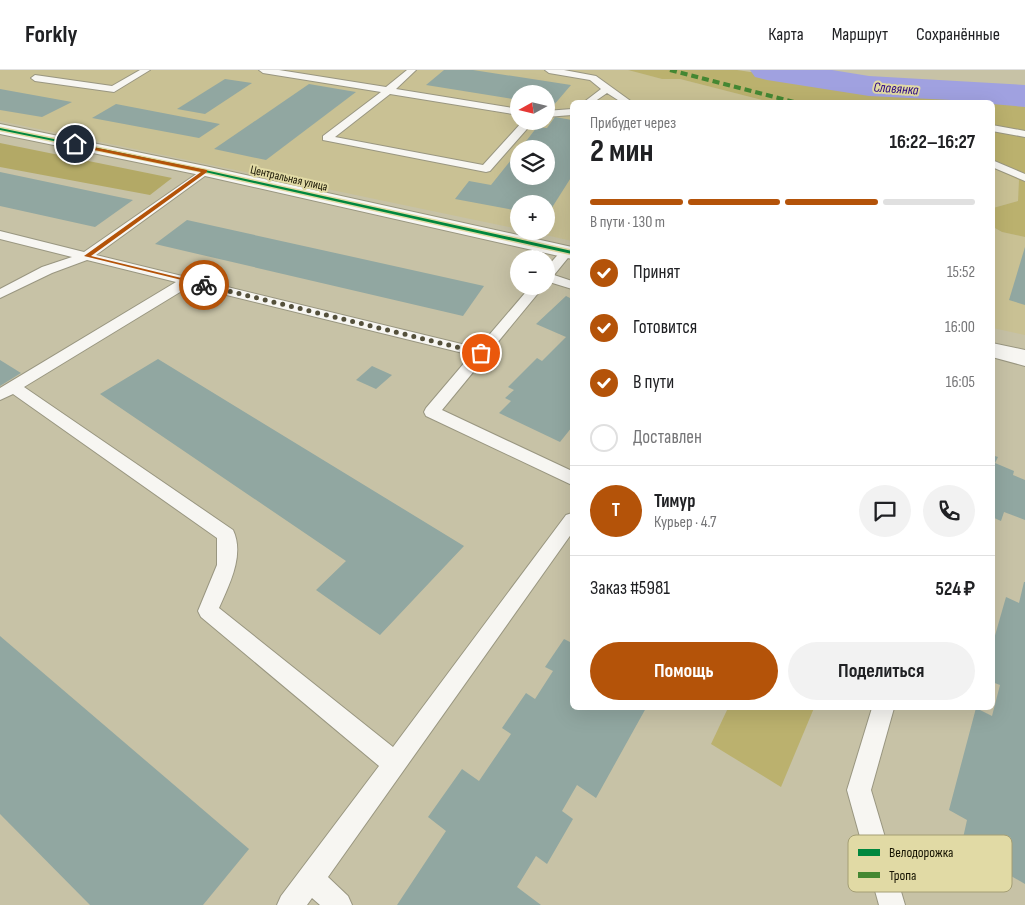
<!DOCTYPE html>
<html lang="ru">
<head>
<meta charset="utf-8">
<style>
  :root { --surface:#fff; --page:#f2f2f2; --text:#202124; --muted:#757577; --line:#e0e0e0; --accent:#b45309 }
  body { margin:0; font-family:"Sofia Sans Condensed",sans-serif; background:var(--page); color:var(--text); height:100vh; display:flex; flex-direction:column; font-size:19px; white-space:nowrap }
  * { box-sizing:border-box; margin:0 }
  p { font-size:16px; color:var(--muted) }
  .icon { flex:none; width:28px; height:28px; fill:none; stroke:currentColor; stroke-width:2; stroke-linecap:round; stroke-linejoin:round }
  .map { position:relative; flex:1; overflow:hidden }
  .drawer { position:absolute; left:570px; top:30px; width:425px; height:610px; display:flex; flex-direction:column; background:var(--surface); border-radius:8px; box-shadow:0 5px 20px #0002 }
  .drawer>* { flex:none }
  .needle { width:32px; rotate:262deg }
  .buttons { position:absolute; left:510px; top:15px; display:grid; gap:10px }
  .buttons a { display:grid; place-items:center; width:45px; height:45px; border-radius:50%; background:var(--surface); box-shadow:0 5px 20px #0002; font-size:25px }
  .pin { position:absolute; display:grid; place-items:center; width:42px; height:42px; color:#fff; margin:-21px; border:2px solid #fff; border-radius:50%; box-shadow:0 1px 5px #0007 }
  .courier { position:absolute; display:grid; place-items:center; width:50px; height:50px; margin:-25px; border:4px solid #b45309; border-radius:50%; background:#fff; color:#222; box-shadow:0 1px 6px #0007 }
  .headline em { font-style:normal; font-weight:700 }
  .headline div { display:flex; flex-direction:column-reverse }
  .headline { display:flex; align-items:center; justify-content:space-between; height:85px; padding:0 20px }
  h1 { font-size:32px; font-weight:700; line-height:38px }
  .bar { display:grid; grid-template-columns:repeat(4,1fr); gap:8px 5px; align-content:center; height:60px; padding:0 20px }
  .bar i { height:6px; border-radius:4px; background:var(--line) }
  .bar .selected { background:var(--accent) }
  .bar p { grid-column:span 4 }
  .line { display:flex; align-items:center; gap:12px; padding:0 20px; border-top:1px solid var(--line) }
  .line div { flex:1 }
  .round { display:grid; place-items:center; flex:none; width:52px; height:52px; border-radius:26px; background:var(--page) }
  ol { padding:0 20px; list-style:none }
  li { display:flex; align-items:center; gap:15px; height:55px }
  li p { margin-inline-start:auto }
  li .icon { padding:5px; border-radius:50%; background:var(--accent); color:#fff; stroke-width:4 }
  li:last-child { color:var(--muted) }
  li i { width:28px; height:28px; border:2px solid var(--line); border-radius:50% }
  .action { display:flex; gap:10px; margin-top:auto; padding:10px 20px }
  .action a { flex:1; height:58px; border-radius:30px; background:var(--accent); color:#fff; font-size:20px; font-weight:700; line-height:58px; text-align:center }
  .action a+a { background:var(--page); color:var(--text) }
  header { display:flex; align-items:center; gap:30px; box-sizing:border-box; height:70px; padding:0 25px; background:var(--surface); border-bottom:1px solid var(--line) }
  header strong { font-size:24px }
  nav { display:flex; gap:28px; margin-inline-start:auto; font-size:18px }
  .map>svg:first-child { display:block }
  .built { fill:#c9c194; fill-rule:evenodd }
  .green { fill:#bbb16e }
  .forest { fill:#b3a966 }
  .lines { fill:none; stroke-linecap:round; stroke-linejoin:round }
  .river { fill:#a0a1e0; fill-rule:evenodd }
  .building { fill:#91a7a1 }
  .lane-casing { stroke:#999680; stroke-width:2 }
  .street-casing { stroke:#999680; stroke-width:2 }
  .lane { fill:#f7f6f2; fill-rule:evenodd }
  .street { fill:#f7f6f2; fill-rule:evenodd }
  .quiet { stroke:#448732; stroke-width:4; stroke-dasharray:7 4; stroke-linecap:butt }
  .cycleway-casing { stroke:#e1daa5; stroke-width:3 }
  .cycleway { fill:#00873e; fill-rule:evenodd }
  .route { fill:#b45309 }
  .done { stroke:#54503b; stroke-width:5; stroke-dasharray:0 9 }
  .labels { text-anchor:middle; stroke-width:4; stroke-linejoin:round; paint-order:stroke }
  .far-street-label { font-size:12px; fill:#161302; stroke:#e1daa5 }
  .far-water-label { font-size:14px; font-style:italic; fill:#2a0684; stroke:#e1daa5 }
  .key { fill:#e1daa5; stroke:#a49e74; stroke-width:1 }
  .key-label { font-size:14px; fill:#161302 }
</style>
</head>
<body>
<header>
<strong>Forkly</strong>
<nav><a>Карта</a><a>Маршрут</a><a>Сохранённые</a></nav>
</header>
<div class="map">
<svg width="1025" height="835" viewBox="0 0 1025 835">
  <rect width="100%" height="100%" fill="#c7c2a6"/>
  <g class="built">
    <path d="M0 0H628L662 9H680L770 32H572V171L528 161H546V134H519V159L0 51ZM519 24H546V51H519ZM519 79H546V106H519Z"/>
    <polygon points="993,98 1020,110 1018,131 993,138"/>
    <polygon points="992,157 1002,162 1025,167 1025,265 993,258"/>
  </g>
  <g class="green">
    <polygon points="628,0 737,0 838,15 1025,29 1025,167 1002,162 993,157 993,138 1018,131 1019,110 993,98 992,32 770,32 680,9 662,9"/>
    <polygon points="728,638 814,638 781,717 711,674"/>
  </g>
  <polygon class="forest" points="0,73 172,108 150,125 0,97"/>
  <g class="lines">
    <polygon class="river" points="750,0 832,0 869,6 1025,15 1025,37 992,34 992,32 869,26 767,10 755,7"/>
  </g>
  <g class="building">
    <polygon points="444,0 473,0 571,15 553,36 546,35 546,24 519,24 519,30 426,15"/>
    <polygon points="225,9 252,13 205,44 177,39"/>
    <polygon points="309,14 356,22 266,90 214,79"/>
    <polygon points="0,19 72,32 42,47 0,40"/>
    <polygon points="116,34 220,54 199,68 92,48"/>
    <polygon points="555,47 572,50 572,106 546,147 546,134 519,134 519,141 455,129 469,111 491,115 519,80 519,106 546,106 546,79 520,79 537,57 547,58"/>
    <polygon points="0,102 133,130 95,157 0,136"/>
    <polygon points="187,150 484,216 463,246 155,174"/>
    <polygon points="1025,177 1025,235 1009,230"/>
    <polygon points="566,226 572,229 572,357 560,372 499,343 511,331 505,328 514,320 508,317 537,288 542,291 566,267 536,254"/>
    <polygon points="158,289 464,476 380,565 316,520 346,491 100,324"/>
    <polygon points="0,290 21,303 0,316"/>
    <polygon points="372,296 392,305 376,319 356,310"/>
    <polygon points="992,385 998,387 995,393 1014,401 1013,405 1025,410 1025,450 1004,442 1001,451 992,447"/>
    <polygon points="1024,512 1025,512 1025,814 961,777 967,750 949,740 976,638 992,646 1000,615 992,612 992,576 1006,527 1019,533"/>
    <polygon points="0,566 249,779 203,835 90,835 0,744"/>
    <polygon points="564,569 572,573 572,638 646,638 596,728 577,715 562,741 573,749 547,794 536,786 517,817 541,835 397,835 446,761 428,747 462,699 479,711 511,664 502,658 526,623 535,629 553,601 545,597"/>
  </g>
  <g class="lines">
    <g class="lane-casing">
      <g id="lane">
        <polygon points="140,0 150,0 114,22 35,11 31,8 35,5 112,16"/>
        <polygon points="259,0 279,0 386,17 407,0 416,0 396,19 519,39 519,45 390,24 335,67 483,95 523,51 534,51 490,101 486,102 323,70 323,66 381,22 263,3"/>
        <polygon points="545,0 564,0 596,6 632,32 621,32 607,23 594,32 584,32 601,19 590,10 549,3"/>
        <polygon points="572,39 572,45 546,47 546,41"/>
        <polygon points="992,55 1025,61 1025,67 992,61"/>
        <polygon points="992,90 1025,104 1025,111 992,97"/>
        <path d="M205 98 209 99 210 101 209 103 96 185 478 278 531 216H544L442 340 572 401V415L426 346 424 342 426 338 471 285 190 216 24 317 233 460C245 485 229 515 219 538L393 677 566 445 572 443V463L328 807 348 826 352 835H320L312 828 307 835H277L281 826 379 696 201 547 198 541 217 495V468L13 324 0 330V318L176 212 87 190 52 203 0 228V219L42 197 72 187 0 169V161L84 182Z"/>
        <polygon points="567,178 571,179 572,183 554,205 572,211 572,219 546,211 546,198 563,179"/>
        <polygon points="872,638 894,638 871,720 905,835 879,835 847,720"/>
      </g>
    </g>
    <g class="street-casing">
      <g id="street">
        <polygon points="0,54 205,96 572,177 572,189 205,106 0,64"/>
        <polygon points="992,273 1025,280 1025,296 992,287"/>
      </g>
    </g>
    <use href="#lane" class="lane"/>
    <use href="#street" class="street"/>
    <polyline class="quiet" points="670,0 794,32"/>
    <g class="cycleway-casing">
      <polygon id="cycleway" points="0,58 205,100 572,181 572,184 205,102 0,60"/>
    </g>
    <use href="#cycleway" class="cycleway"/>
  </g>
  <polygon class="route" points="73,73 207,100 207,102 91,186 206,214 206,216 84,186 201,102 75,76"/>
  <g class="lines">
    <polyline class="done" points="204,215 481,283"/>
  </g>
  <g class="labels">
    <g class="far-street-label">
      <text transform="translate(289 108) rotate(13)" y="4">Центральная улица</text>
    </g>
    <g class="far-water-label">
      <text transform="translate(896 18) rotate(4)" y="5">Славянка</text>
    </g>
  </g>
  <rect x="848" y="765" width="164" height="57" rx="8" class="key"/>
  <rect x="858" y="779" width="22" height="7" fill="#00873e"/>
  <rect x="858" y="802" width="22" height="6" fill="#448732"/>
  <g class="key-label">
    <text x="889" y="787">Велодорожка</text>
    <text x="889" y="810">Тропа</text>
  </g>
</svg>
<div class="buttons">
<a><svg class="needle" viewBox="-14 -14 28 28"><path d="M0-13l5 13h-10z" fill="#e53935"/><path d="M0 13l5-13h-10z" fill="#757577"/></svg></a>
<a><svg class="icon" aria-label="layers" viewBox="0 0 24 24"><path d="M12 4l9 5-9 5-9-5zM3 14l9 5 9-5"/></svg></a>
<a>+</a>
<a>−</a>
</div>
<div class="pin" style="left:481px;top:283px;background:#ea580c"><svg class="icon" aria-label="bag" viewBox="0 0 24 24"><path d="M5 8h14l-1 12H6zM9 8a3 3 0 0 1 6 0"/></svg></div>
<div class="pin" style="left:75px;top:74px;background:#1f2937"><svg class="icon" aria-label="home" viewBox="0 0 24 24"><path d="M3 11l9-7 9 7M6 9v11h12V9"/></svg></div>
<div class="courier" style="left:204px;top:215px"><svg class="icon" aria-label="bike" viewBox="0 0 24 24"><circle cx="6" cy="16" r="4"/><circle cx="18" cy="16" r="4"/><path d="M6 16l4-8h5l3 8M10 8l3 8H6M13 5h3"/></svg></div>
<section class="drawer">
<div class="headline"><div><h1>2 мин</h1><p>Прибудет через</p></div><em>16:22–16:27</em></div>
<div class="bar"><i class="selected"></i><i class="selected"></i><i class="selected"></i><i></i><p>В пути · 130 m</p></div>
<ol>
<li><svg class="icon" aria-label="check" viewBox="0 0 24 24"><path d="M5 12l5 5 9-10"/></svg>Принят<p>15:52</p></li>
<li><svg class="icon" aria-label="check" viewBox="0 0 24 24"><path d="M5 12l5 5 9-10"/></svg>Готовится<p>16:00</p></li>
<li><svg class="icon" aria-label="check" viewBox="0 0 24 24"><path d="M5 12l5 5 9-10"/></svg>В пути<p>16:05</p></li>
<li><i></i>Доставлен</li>
</ol>
<div class="line" style="height:90px"><b class="round" style="background:var(--accent);color:#fff">Т</b><div><b>Тимур</b><p>Курьер · 4.7</p></div><a class="round"><svg class="icon" aria-label="chat" viewBox="0 0 24 24"><path d="M4 5h16v11H9l-5 4z"/></svg></a><a class="round"><svg class="icon" aria-label="phone" viewBox="0 0 24 24"><path d="M5 4h4l2 5-3 2q2 4 5 5l2-3 5 2v4C11 20 4 13 5 4z"/></svg></a></div>
<div class="line" style="height:65px"><div>Заказ #5981</div><b>524 ₽</b></div>
<div class="action"><a>Помощь</a><a>Поделиться</a></div>
</section>
</div>
</body>
</html>
